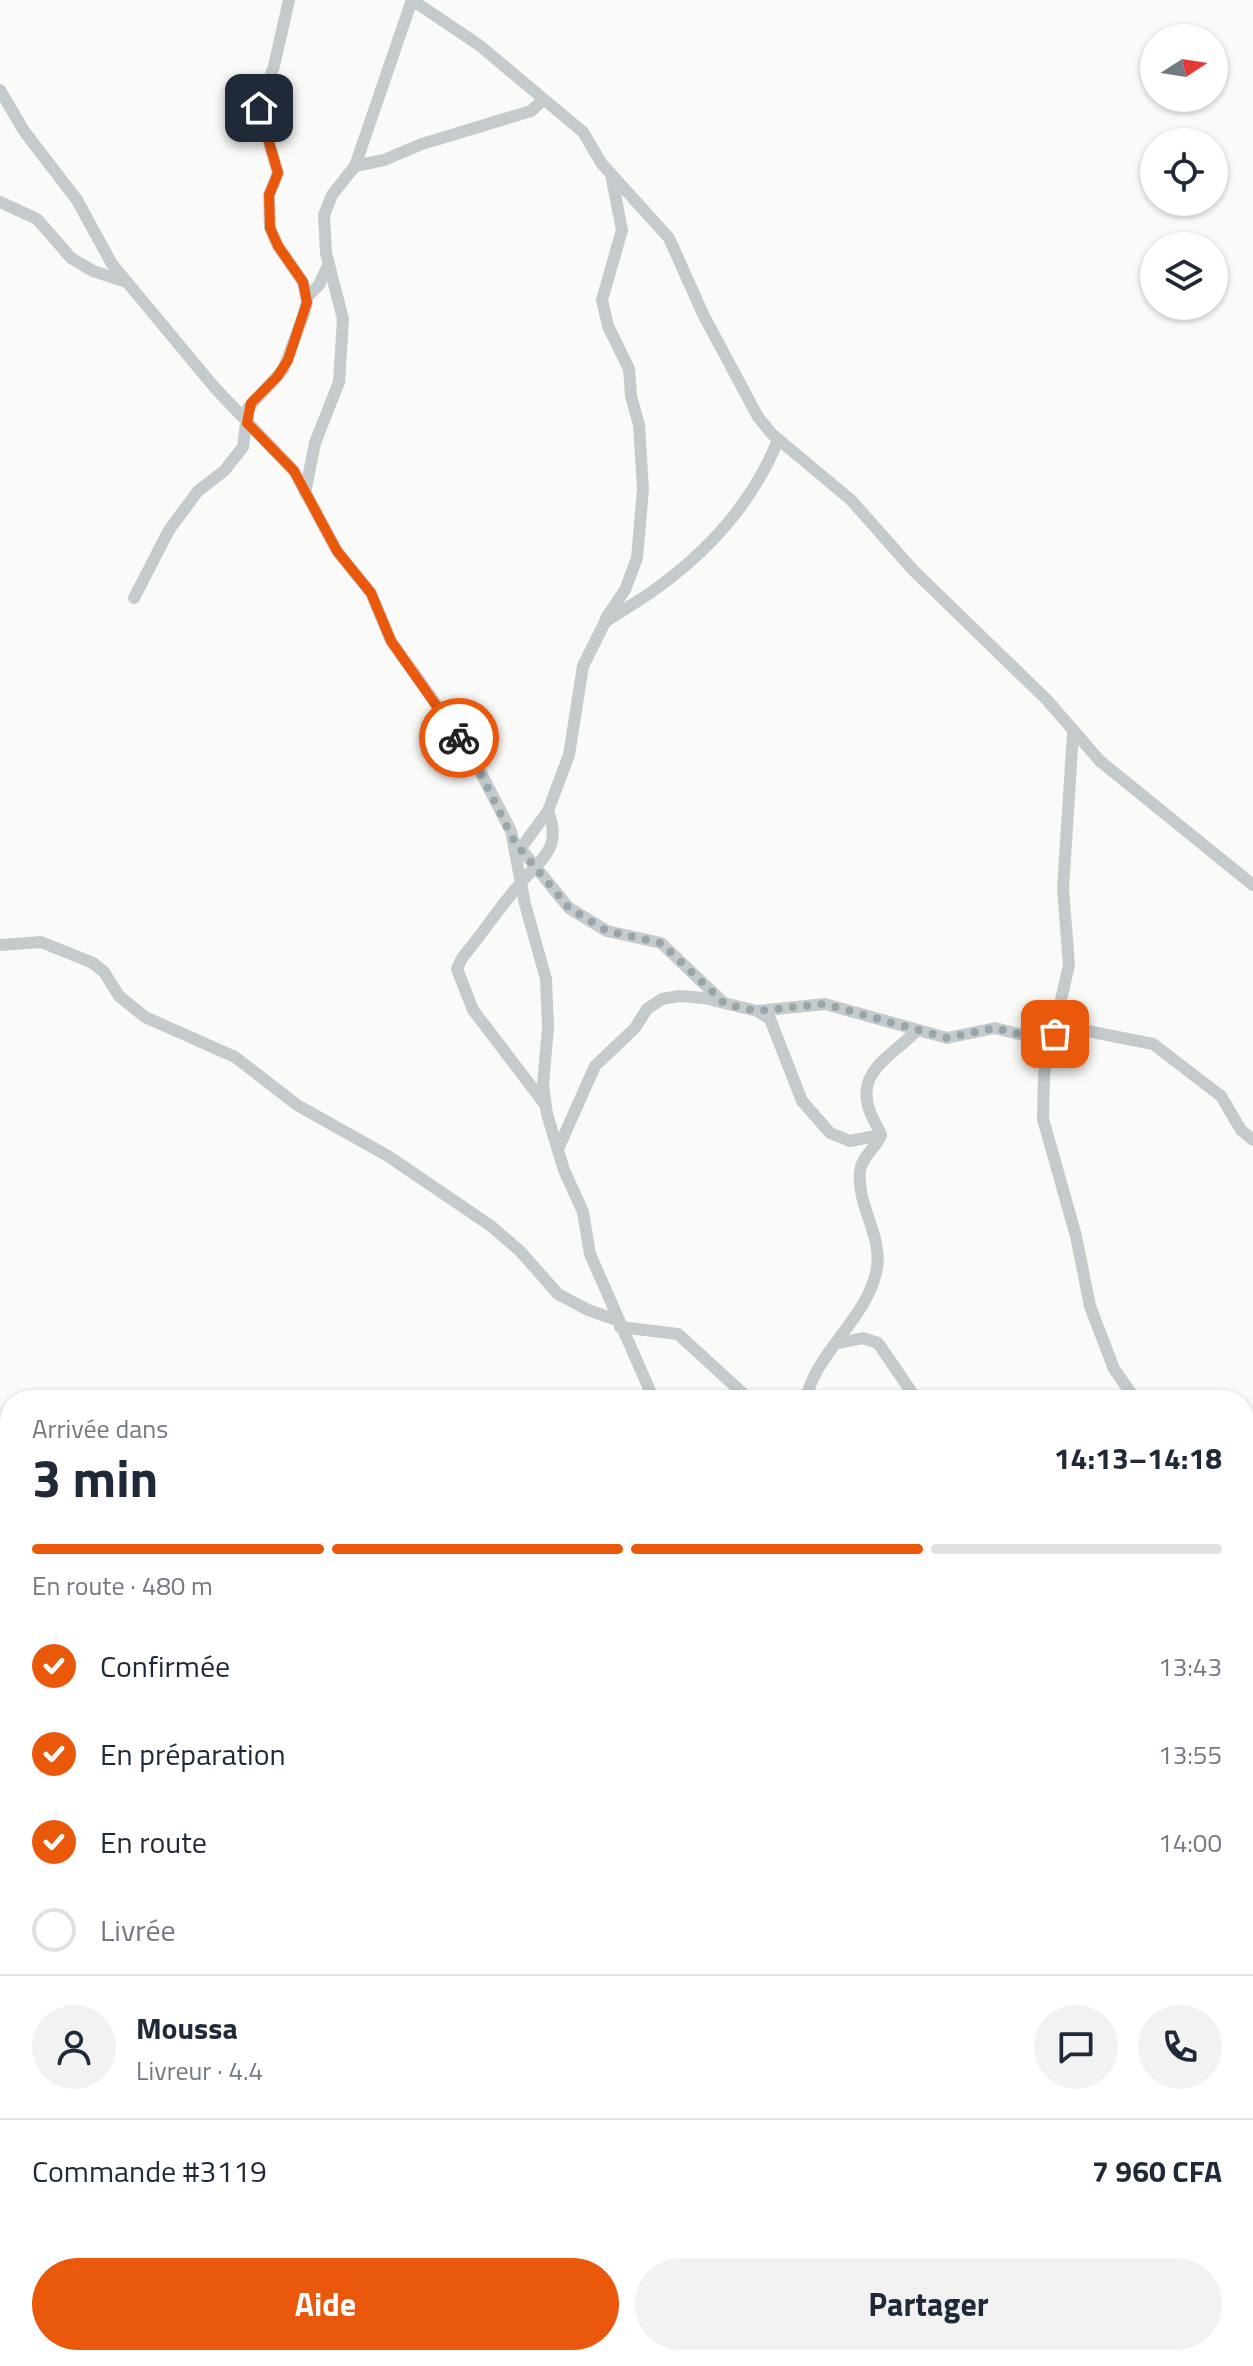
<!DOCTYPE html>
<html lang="fr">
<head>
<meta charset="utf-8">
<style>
  :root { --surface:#fff; --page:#f2f2f3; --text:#1f2937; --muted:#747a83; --line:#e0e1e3; --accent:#ea580c }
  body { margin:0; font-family:"Titillium Web",sans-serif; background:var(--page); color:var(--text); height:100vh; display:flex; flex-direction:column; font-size:30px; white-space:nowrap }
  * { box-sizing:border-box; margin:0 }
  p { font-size:26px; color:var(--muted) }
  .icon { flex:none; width:44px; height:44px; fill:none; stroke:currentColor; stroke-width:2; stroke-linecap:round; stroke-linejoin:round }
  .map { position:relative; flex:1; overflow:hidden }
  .details { position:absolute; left:0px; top:1390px; width:1254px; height:976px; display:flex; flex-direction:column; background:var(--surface); border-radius:32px 32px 0 0; box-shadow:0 2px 6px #0004 }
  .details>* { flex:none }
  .needle { width:52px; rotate:78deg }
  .fabs { position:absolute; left:1140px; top:24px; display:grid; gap:16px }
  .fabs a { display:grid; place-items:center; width:88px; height:88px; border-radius:50%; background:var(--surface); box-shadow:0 2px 6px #0004; font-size:40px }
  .pin { position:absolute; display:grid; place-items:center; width:68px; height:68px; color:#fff; margin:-34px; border-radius:16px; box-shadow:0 4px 12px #0006 }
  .courier { position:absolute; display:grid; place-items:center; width:80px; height:80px; margin:-40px; border:6px solid #ea580c; border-radius:50%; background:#fff; color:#222; box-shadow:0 2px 10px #0007 }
  .headline em { font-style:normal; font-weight:700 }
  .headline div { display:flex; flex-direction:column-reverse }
  .headline { display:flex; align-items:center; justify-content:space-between; height:136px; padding:0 32px }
  h1 { font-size:52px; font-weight:700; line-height:60px }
  .bar { display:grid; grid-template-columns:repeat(4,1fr); gap:12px 8px; align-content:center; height:96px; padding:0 32px }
  .bar i { height:10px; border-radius:6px; background:var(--line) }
  .bar .active { background:var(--accent) }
  .bar p { grid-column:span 4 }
  .line { display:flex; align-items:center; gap:20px; padding:0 32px; border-top:2px solid var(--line) }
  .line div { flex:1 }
  .round { display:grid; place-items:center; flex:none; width:84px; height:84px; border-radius:42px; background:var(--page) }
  ol { padding:0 32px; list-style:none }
  li { display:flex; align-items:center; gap:24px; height:88px }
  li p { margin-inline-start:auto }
  li .icon { padding:8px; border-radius:50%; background:var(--accent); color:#fff; stroke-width:4 }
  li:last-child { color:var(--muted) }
  li i { width:44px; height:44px; border:4px solid var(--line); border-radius:50% }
  .primary-button { display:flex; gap:16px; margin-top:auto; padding:16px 32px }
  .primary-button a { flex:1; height:92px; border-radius:48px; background:var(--accent); color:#fff; font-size:32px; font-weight:700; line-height:92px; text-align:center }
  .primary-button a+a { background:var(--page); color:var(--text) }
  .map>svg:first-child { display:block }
  .green { fill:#dce2d8 }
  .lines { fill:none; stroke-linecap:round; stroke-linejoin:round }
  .stream { stroke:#bdcacd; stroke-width:3 }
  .minor { stroke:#c5cbcd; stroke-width:12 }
  .done { stroke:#98a6ac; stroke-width:8; stroke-dasharray:0 14.4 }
  .route { stroke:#ea580c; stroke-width:10 }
</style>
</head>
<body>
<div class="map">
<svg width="1253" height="2366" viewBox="0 0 1253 2366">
  <rect width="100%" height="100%" fill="#fafaf8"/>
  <g class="green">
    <polygon points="0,1830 10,1839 10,2238 0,2184"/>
    <polygon points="24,2356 174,2356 178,2366 25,2366"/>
  </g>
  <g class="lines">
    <polyline class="stream" points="0,1955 10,2037"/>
    <g class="minor">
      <polyline points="412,0 479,45 583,132 602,164 669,238 703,314 758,417 772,434 851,500 913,570 1047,700 1100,761 1253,885"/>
      <polyline points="0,90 24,131 77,200 112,264 215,388 294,471 337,551 371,593 391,641 469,750 511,831 525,904 546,979 548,1027 543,1085 547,1114 564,1170 583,1212 590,1254 654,1400"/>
      <polyline points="355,166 384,160 422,144 531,111 542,101"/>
      <polyline points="0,202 37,219 71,258 93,271 127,282"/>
      <polyline points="307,297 319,285 329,263"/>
      <polyline points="305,493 315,443 339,382 343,319 326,253 324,215 332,195 355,166 412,0"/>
      <polyline points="134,598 169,530 198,491 224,471 243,447 248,408 283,370 304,314 307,302 303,282 278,246 270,228 269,195 278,173 259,108 274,66 289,0"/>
      <polyline points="606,618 625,590 637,558 643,489 639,425 631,396 629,369 608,326 602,300 622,230 611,174"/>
      <polyline points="1073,733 1063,889 1069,965 1044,1074 1043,1119 1076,1236 1090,1306 1114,1369 1136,1400"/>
      <polyline points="517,844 569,908 607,931 661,943 723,1002"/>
      <path d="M521 848 548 811 569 755 583 666 605 622C622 610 640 601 657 588 711 549 753 502 778 440"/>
      <polyline points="0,945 41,942 93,963 104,972 119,996 145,1017 235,1057 297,1105 388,1156 491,1226 520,1251 558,1294 588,1310 617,1320"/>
      <polyline points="757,1011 770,1019 802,1101 830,1133 850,1141 881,1135"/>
      <path d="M544 1103 473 1010 457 969 462 958C482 934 499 908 519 885 540 859 563 850 548 811"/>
      <polyline points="558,1149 595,1066 635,1028 647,1009 662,999 679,996 704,998 757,1011 825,1004 947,1038 995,1028 1038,1039 1082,1030 1153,1044 1221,1096 1241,1130 1253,1140"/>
      <polyline points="620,1327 678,1334 750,1400"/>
      <polyline points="839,1343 863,1338 878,1343 917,1400"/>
      <path d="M806 1400C814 1355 865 1320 876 1273 885 1238 856 1206 860 1171 862 1156 876 1148 881 1135 878 1127 873 1120 870 1112 854 1070 895 1055 917 1030"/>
      <polyline points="1244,1629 1253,1623"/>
      <polyline points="1244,1684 1253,1693"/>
      <polyline points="1244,2047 1253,2049"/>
      <polyline points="575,2356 581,2366"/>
      <polyline points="1071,2356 1072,2366"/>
    </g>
  </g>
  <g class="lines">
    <polyline class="done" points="459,738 469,750 515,843 569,908 607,931 661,943 725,1004 757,1011 825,1004 947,1038 995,1028 1038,1039 1055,1034"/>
    <polyline class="route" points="259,108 278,173 269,195 270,228 278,246 303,282 307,302 288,360 277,377 251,403 247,423 294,471 337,551 371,593 391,641 459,738"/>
  </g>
</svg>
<div class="fabs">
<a><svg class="needle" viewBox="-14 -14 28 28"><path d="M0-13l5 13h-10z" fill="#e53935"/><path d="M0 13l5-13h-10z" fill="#747a83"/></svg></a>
<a><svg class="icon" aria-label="locate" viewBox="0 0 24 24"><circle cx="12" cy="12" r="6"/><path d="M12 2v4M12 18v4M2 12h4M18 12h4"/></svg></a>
<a><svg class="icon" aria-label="layers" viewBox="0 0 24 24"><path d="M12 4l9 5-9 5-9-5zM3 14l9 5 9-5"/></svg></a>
</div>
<div class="pin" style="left:1055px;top:1034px;background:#ea580c"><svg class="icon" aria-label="bag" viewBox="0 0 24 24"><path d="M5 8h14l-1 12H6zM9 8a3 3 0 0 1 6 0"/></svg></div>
<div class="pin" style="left:259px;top:108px;background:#1f2937"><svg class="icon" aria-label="home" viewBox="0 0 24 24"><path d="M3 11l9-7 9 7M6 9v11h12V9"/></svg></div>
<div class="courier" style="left:459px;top:738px"><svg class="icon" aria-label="bike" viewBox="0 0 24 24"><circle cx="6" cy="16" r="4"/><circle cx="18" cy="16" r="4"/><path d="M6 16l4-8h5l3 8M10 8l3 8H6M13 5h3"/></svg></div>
<section class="details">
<div class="headline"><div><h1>3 min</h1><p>Arrivée dans</p></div><em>14:13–14:18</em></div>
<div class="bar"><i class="active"></i><i class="active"></i><i class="active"></i><i></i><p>En route · 480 m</p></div>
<ol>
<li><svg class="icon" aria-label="check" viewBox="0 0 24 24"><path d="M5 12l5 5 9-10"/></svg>Confirmée<p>13:43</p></li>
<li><svg class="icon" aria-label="check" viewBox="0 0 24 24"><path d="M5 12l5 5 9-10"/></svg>En préparation<p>13:55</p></li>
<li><svg class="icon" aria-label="check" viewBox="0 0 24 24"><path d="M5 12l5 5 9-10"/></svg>En route<p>14:00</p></li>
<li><i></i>Livrée</li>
</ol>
<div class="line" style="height:144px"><a class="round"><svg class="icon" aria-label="person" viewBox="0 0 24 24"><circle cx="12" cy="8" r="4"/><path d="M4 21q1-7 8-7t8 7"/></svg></a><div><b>Moussa</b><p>Livreur · 4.4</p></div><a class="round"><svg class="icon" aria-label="chat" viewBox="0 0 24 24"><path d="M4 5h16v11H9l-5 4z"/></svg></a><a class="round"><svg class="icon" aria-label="phone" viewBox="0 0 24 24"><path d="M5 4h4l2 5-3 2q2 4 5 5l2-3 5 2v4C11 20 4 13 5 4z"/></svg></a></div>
<div class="line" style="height:104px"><div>Commande #3119</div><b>7 960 CFA</b></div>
<div class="primary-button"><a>Aide</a><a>Partager</a></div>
</section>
</div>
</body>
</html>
